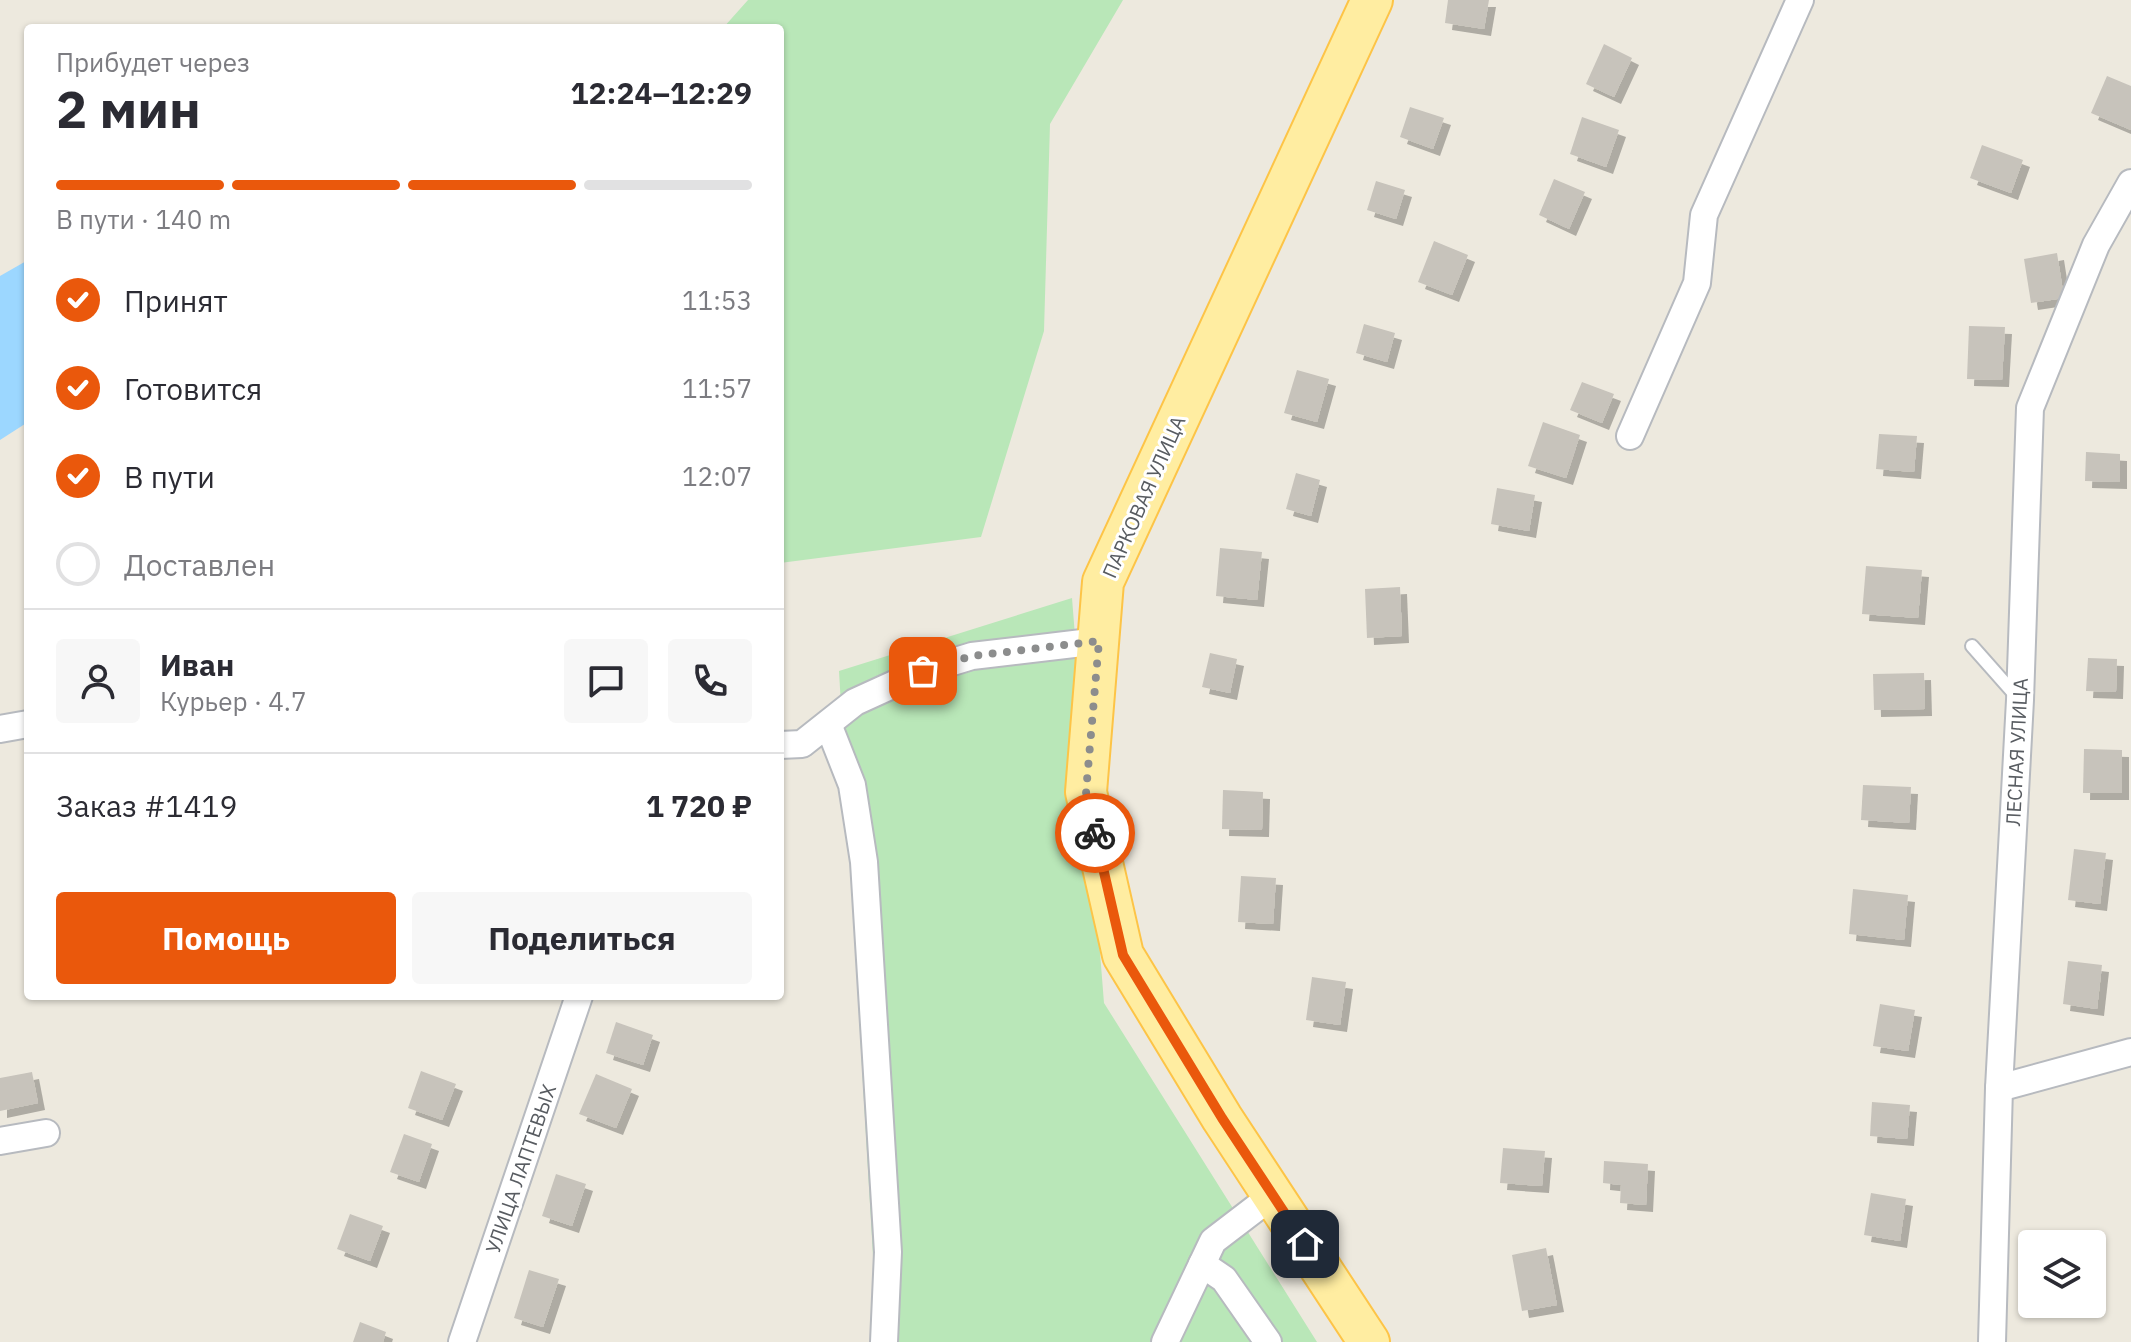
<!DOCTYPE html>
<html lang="ru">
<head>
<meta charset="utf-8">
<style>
  :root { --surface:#fff; --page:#f7f7f7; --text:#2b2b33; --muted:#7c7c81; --line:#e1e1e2; --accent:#ea580c }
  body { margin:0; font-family:"IBM Plex Sans",sans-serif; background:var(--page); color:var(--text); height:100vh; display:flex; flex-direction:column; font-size:30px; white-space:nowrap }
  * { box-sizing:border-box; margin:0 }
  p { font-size:26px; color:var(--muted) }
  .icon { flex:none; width:44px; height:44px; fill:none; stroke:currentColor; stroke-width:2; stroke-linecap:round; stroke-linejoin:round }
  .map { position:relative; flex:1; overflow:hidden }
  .panel { position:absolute; left:24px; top:24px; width:760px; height:976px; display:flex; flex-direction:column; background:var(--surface); border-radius:8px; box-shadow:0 2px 6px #0004 }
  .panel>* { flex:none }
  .tools { position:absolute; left:2018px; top:1230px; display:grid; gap:16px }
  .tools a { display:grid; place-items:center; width:88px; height:88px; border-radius:8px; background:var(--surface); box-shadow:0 2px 6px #0004; font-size:40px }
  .pin { position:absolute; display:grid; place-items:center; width:68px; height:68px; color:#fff; margin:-34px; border-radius:16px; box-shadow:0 4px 12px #0006 }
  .courier { position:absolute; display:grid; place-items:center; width:80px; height:80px; margin:-40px; border:6px solid #ea580c; border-radius:50%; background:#fff; color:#222; box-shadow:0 2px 10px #0007 }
  .headline em { font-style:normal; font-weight:800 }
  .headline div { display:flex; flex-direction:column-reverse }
  .headline { display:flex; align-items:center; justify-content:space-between; height:136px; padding:0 32px }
  h1 { font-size:52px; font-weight:800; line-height:60px }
  .bar { display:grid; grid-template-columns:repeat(4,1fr); gap:12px 8px; align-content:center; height:96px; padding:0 32px }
  .bar i { height:10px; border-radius:6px; background:var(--line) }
  .bar .current { background:var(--accent) }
  .bar p { grid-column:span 4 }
  .line { display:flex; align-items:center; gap:20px; padding:0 32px; border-top:2px solid var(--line) }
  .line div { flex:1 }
  .round { display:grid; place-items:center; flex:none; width:84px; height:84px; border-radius:8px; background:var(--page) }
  ol { padding:0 32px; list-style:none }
  li { display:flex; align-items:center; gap:24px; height:88px }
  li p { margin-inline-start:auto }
  li .icon { padding:8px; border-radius:50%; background:var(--accent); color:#fff; stroke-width:4 }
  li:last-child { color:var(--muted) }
  li i { width:44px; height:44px; border:4px solid var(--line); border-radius:50% }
  .button { display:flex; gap:16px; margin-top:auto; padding:16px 32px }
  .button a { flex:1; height:92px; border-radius:8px; background:var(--accent); color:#fff; font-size:32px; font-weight:800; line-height:92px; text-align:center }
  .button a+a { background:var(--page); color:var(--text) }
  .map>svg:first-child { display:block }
  .green { fill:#b9e7b8 }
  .water { fill:#9cd7ff }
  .building { fill:#c7c3bb; filter:url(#shadow) }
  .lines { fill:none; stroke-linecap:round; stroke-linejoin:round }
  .service-casing { stroke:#b7babf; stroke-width:16 }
  .minor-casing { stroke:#b7babf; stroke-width:30 }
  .primary-casing { stroke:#fdc447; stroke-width:44 }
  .service { stroke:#fff; stroke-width:12 }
  .minor { stroke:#fff; stroke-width:26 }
  .primary { stroke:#ffeda1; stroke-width:40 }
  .done { stroke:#8c8d8d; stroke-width:8; stroke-dasharray:0 14.4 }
  .route { stroke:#ea580c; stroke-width:10 }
  .labels { text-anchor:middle; stroke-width:6; stroke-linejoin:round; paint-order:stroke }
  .street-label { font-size:20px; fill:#585c61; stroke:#fff }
</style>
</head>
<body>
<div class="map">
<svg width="2131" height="1342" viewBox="0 0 2131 1342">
  <defs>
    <filter id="shadow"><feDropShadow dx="7" dy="7" stdDeviation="0" flood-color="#0004"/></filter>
  </defs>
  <rect width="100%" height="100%" fill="#ede9de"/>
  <g class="green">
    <polygon points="748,0 1123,0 1050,124 1044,331 981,537 780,563 780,28 723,28"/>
    <polygon points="1072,598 1104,1003 1317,1342 878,1342 839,671"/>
  </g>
  <polygon class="water" points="28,260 28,422 0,440 0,276"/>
  <g class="building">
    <polygon points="1448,0 1489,0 1484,29 1445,23"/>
    <polygon points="1604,44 1632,58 1614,97 1586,84"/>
    <polygon points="2107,76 2131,86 2131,130 2091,113"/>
    <polygon points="1410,107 1444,118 1433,149 1400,137"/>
    <polygon points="1582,117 1619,130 1606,167 1570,154"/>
    <polygon points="1982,145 2023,160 2011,193 1970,178"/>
    <polygon points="1554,179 1585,192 1569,229 1539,215"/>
    <polygon points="1376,181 1405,190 1396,219 1367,210"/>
    <polygon points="1434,241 1468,255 1452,295 1418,282"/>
    <polygon points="2057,253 2064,298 2031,303 2024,259"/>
    <polygon points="1364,324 1395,333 1387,362 1356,353"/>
    <polygon points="1969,326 2005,327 2002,380 1967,379"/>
    <polygon points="1297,370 1329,379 1317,422 1284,413"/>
    <polygon points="1582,382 1614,394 1602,423 1570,410"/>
    <polygon points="1543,422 1580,435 1566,478 1528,466"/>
    <polygon points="1879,434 1917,436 1914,472 1876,469"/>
    <polygon points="2086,452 2120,454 2120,482 2085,481"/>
    <polygon points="1296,473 1320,480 1311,516 1286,509"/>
    <polygon points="1497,488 1535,495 1529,531 1491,524"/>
    <polygon points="1220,548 1262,552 1257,600 1216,596"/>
    <polygon points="1866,566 1922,570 1918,618 1862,614"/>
    <polygon points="1400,587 1402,636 1367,638 1365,589"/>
    <polygon points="1210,653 1237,659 1230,693 1202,687"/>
    <polygon points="2088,658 2117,659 2116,692 2086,691"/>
    <polygon points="1924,673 1925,709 1874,710 1873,674"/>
    <polygon points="2084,749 2122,750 2122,793 2083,793"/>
    <polygon points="1863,785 1911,787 1909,823 1861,820"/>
    <polygon points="1223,790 1263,792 1262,830 1222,829"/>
    <polygon points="2074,849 2106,853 2100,904 2068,900"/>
    <polygon points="1241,876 1276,878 1273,924 1238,922"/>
    <polygon points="1853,889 1908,895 1904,940 1849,934"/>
    <polygon points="2068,961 2102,965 2097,1009 2063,1004"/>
    <polygon points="1312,977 1346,982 1340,1025 1306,1020"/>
    <polygon points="1880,1004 1915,1010 1908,1051 1873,1046"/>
    <polygon points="616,1022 653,1035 643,1065 606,1053"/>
    <polygon points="421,1071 456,1084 442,1120 408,1108"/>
    <polygon points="32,1072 38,1103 0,1111 0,1078"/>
    <polygon points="596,1074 632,1089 616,1128 579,1114"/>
    <polygon points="1872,1102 1910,1105 1907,1139 1870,1136"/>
    <polygon points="404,1134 432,1144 419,1182 390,1172"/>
    <polygon points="1503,1148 1545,1151 1542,1186 1500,1183"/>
    <polygon points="1604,1161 1648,1164 1646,1205 1620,1203 1621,1185 1603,1183"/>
    <polygon points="556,1174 586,1184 572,1226 542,1216"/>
    <polygon points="1871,1193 1906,1199 1900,1241 1864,1235"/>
    <polygon points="350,1214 383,1226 370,1261 337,1249"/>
    <polygon points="1546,1248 1557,1305 1522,1311 1512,1255"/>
    <polygon points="529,1270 559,1279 543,1327 514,1318"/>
    <polygon points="360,1322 386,1332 383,1342 353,1342"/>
  </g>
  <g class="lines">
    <g class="service-casing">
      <polyline id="service" points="1972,646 2018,698"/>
    </g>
    <g class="minor-casing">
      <g id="minor">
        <polyline points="1630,436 1697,283 1704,215 1800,0"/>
        <polyline points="828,724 852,785 864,862 888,1252 884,1342"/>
        <polyline points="0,729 28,724"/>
        <polyline points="780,745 802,744 855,702 923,671 972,656 1099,641"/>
        <polyline points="1999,1088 2131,1052"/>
        <polyline points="0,1141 46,1133"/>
        <polyline points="1202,1264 1224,1279 1268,1342"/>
        <polyline points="462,1342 579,996"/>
        <polyline points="1165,1342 1213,1241 1273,1195"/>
        <polyline points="1992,1342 1999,1088 2020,700 2030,408 2096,245 2131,183"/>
      </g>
    </g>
    <g class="primary-casing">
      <polyline id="primary" points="1369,1342 1222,1118 1123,955 1086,792 1103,582 1372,0"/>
    </g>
    <use href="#service" class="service"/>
    <use href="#minor" class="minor"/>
    <use href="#primary" class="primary"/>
  </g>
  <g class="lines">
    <polyline class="done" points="923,671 972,656 1099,641 1086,792 1095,833"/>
    <polyline class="route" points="1095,833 1123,955 1222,1118 1305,1244"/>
  </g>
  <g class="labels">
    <g class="street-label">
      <text transform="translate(1144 497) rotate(-66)" y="7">ПАРКОВАЯ УЛИЦА</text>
      <text transform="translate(2017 752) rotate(-87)" y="7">ЛЕСНАЯ УЛИЦА</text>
      <text transform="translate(521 1169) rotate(-71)" y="7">УЛИЦА ЛАПТЕВЫХ</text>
    </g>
  </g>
</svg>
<div class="tools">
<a><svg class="icon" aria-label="layers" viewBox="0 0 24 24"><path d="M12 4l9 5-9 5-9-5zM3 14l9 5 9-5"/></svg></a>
</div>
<div class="pin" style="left:923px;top:671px;background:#ea580c"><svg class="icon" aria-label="bag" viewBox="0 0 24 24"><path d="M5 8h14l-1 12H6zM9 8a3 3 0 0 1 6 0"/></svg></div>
<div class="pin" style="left:1305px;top:1244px;background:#1f2937"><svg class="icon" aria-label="home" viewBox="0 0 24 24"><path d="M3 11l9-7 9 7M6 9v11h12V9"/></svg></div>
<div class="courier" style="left:1095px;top:833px"><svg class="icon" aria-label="bike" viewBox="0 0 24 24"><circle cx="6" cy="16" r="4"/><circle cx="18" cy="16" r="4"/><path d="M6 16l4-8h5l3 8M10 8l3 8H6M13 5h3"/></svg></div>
<section class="panel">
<div class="headline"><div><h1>2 мин</h1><p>Прибудет через</p></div><em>12:24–12:29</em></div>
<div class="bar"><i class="current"></i><i class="current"></i><i class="current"></i><i></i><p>В пути · 140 m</p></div>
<ol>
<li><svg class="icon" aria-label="check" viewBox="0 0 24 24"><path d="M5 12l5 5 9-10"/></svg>Принят<p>11:53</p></li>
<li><svg class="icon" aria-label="check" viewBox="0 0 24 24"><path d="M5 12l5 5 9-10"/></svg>Готовится<p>11:57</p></li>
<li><svg class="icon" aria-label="check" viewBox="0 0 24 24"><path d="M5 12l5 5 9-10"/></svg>В пути<p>12:07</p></li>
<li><i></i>Доставлен</li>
</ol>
<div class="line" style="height:144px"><a class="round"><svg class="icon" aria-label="person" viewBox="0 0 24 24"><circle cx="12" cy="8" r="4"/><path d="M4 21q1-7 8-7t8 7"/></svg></a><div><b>Иван</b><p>Курьер · 4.7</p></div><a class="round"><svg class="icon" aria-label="chat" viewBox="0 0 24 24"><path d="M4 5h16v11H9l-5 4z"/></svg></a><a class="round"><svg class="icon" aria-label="phone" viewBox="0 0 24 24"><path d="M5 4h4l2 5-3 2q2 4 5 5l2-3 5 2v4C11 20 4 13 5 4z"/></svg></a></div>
<div class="line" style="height:104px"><div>Заказ #1419</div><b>1 720 ₽</b></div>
<div class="button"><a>Помощь</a><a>Поделиться</a></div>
</section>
</div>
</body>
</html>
